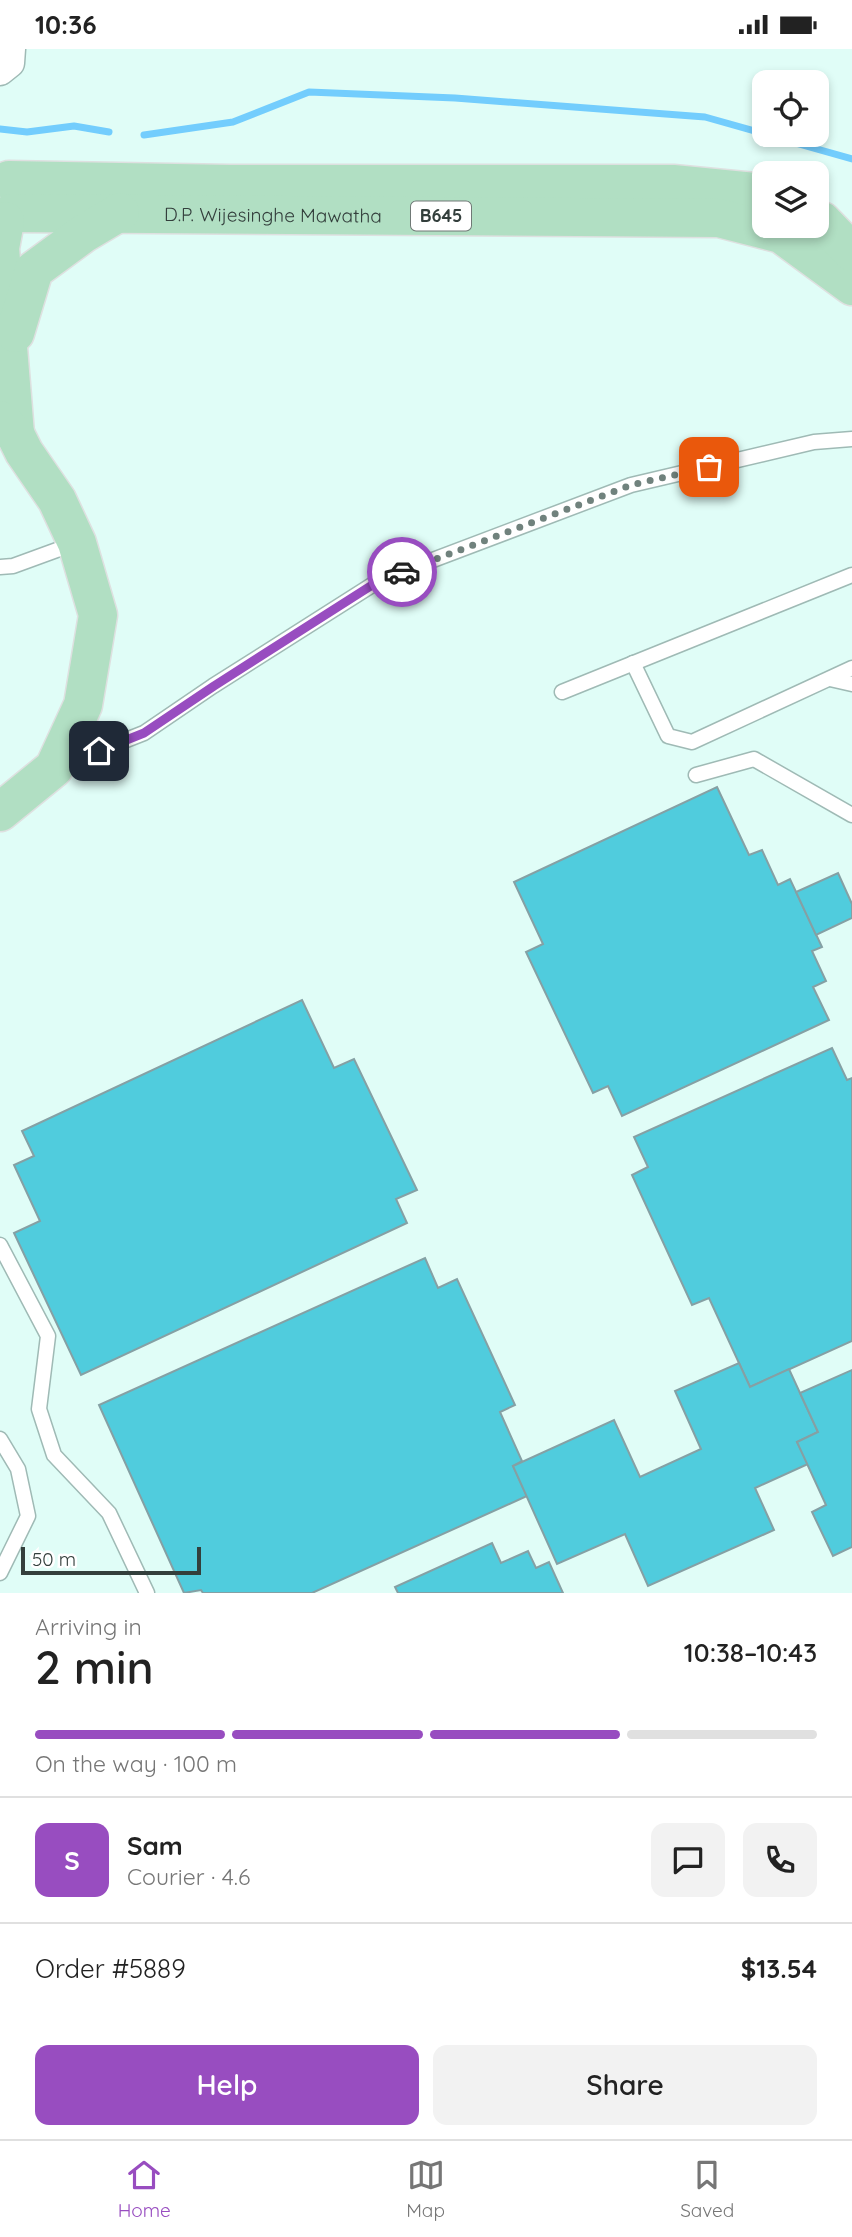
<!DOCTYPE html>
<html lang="en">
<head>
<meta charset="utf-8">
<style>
  :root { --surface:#fff; --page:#f2f2f2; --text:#222; --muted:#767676; --line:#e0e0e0; --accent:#984dc0 }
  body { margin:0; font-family:Quicksand,sans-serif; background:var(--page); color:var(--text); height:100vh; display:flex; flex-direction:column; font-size:26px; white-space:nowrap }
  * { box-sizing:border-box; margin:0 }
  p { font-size:23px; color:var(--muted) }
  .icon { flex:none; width:38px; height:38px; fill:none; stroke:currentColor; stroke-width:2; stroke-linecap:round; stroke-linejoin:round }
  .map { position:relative; height:1544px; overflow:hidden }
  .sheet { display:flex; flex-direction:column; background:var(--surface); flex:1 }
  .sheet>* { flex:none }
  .tools { position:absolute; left:752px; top:21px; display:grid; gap:14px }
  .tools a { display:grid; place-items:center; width:77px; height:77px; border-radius:14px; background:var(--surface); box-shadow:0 4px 10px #0003; font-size:35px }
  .scale { position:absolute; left:21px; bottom:18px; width:180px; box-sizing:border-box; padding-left:7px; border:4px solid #333f3c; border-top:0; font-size:19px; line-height:24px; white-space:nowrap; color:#333f3c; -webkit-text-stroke:5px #fff; paint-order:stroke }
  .pin { position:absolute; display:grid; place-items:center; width:60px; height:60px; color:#fff; margin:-30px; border-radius:14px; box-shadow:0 4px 10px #0006 }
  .courier { position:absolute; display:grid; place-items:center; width:70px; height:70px; margin:-35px; border:5px solid #984dc0; border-radius:50%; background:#fff; color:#222; box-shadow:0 2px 9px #0007 }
  .summary em { font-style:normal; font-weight:600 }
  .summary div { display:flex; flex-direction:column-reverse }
  .summary { display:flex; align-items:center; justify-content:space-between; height:119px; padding:0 35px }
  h1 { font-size:46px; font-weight:600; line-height:52px }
  .bar { display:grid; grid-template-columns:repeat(4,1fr); gap:10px 7px; align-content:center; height:84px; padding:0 35px }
  .bar i { height:9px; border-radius:5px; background:var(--line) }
  .bar .on { background:var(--accent) }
  .bar p { grid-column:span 4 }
  .line { display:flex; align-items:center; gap:18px; padding:0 35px; border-top:2px solid var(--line) }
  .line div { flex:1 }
  .round { display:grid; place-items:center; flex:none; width:74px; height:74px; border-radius:14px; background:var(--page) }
  .action { display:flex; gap:14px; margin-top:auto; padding:14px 35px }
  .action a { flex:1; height:80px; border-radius:14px; background:var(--accent); color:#fff; font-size:28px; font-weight:600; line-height:80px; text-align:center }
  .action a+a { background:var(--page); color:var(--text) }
  .status { display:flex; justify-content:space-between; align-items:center; height:49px; padding:0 35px; background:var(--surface); direction:ltr }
  .status svg { height:19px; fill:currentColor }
  .menu { display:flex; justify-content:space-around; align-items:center; height:98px; border-top:2px solid var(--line); background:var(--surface); font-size:19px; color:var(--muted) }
  .menu a { display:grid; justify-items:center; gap:4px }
  .menu .on { color:var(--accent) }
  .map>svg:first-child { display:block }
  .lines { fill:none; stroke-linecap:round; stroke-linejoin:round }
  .stream { stroke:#73cdfd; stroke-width:7 }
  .building { fill:#50ccdd; stroke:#85a0a4; stroke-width:2 }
  .service-casing { stroke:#9fbab5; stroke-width:17 }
  .minor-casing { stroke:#9fbab5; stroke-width:31 }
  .primary-casing { stroke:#dee0e0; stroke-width:41 }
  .service { stroke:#fff; stroke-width:14 }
  .minor { stroke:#fff; stroke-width:28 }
  .primary { stroke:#b1dfc3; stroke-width:38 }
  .done { stroke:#70827d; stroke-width:7; stroke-dasharray:0 12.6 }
  .route { stroke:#984dc0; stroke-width:9 }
  .labels { text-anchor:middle; stroke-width:7; stroke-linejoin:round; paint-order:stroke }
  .shield { fill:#fff; stroke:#707976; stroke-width:2 }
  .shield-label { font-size:18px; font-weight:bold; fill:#333f3c }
  .street-label { font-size:19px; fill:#333f3c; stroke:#fff }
</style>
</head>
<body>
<div class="status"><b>10:36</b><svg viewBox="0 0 49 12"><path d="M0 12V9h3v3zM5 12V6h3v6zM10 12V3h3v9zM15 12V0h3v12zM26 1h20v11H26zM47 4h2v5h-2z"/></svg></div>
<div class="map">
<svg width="852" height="1544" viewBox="0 0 852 1544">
  <rect width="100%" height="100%" fill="#e0fdf7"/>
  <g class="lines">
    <g class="stream">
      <polyline points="0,80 27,83 74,77 109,83"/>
      <polyline points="144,86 233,73 309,43 455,49 705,68 765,85"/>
      <polyline points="767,86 852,110"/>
    </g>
  </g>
  <g class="building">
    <polygon points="717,738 749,806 762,801 778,836 790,830 822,898 812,902 826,932 813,938 829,971 622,1067 608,1037 593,1044 526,903 543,895 514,833"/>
    <polygon points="838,824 852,855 852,869 816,886 796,843"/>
    <polygon points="302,951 334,1019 354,1010 417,1141 396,1150 407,1174 81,1326 14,1184 40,1172 14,1116 34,1107 22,1082"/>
    <polygon points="832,999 847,1031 852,1029 852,1292 750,1338 709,1249 692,1256 632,1126 648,1118 634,1088"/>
    <polygon points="425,1209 438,1239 457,1230 515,1356 500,1363 522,1412 513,1417 527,1447 312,1544 203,1544 201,1541 184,1544 99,1356"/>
    <polygon points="739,1314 750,1338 789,1320 818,1383 797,1393 808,1415 755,1439 774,1481 648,1537 625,1485 557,1515 513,1417 614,1371 640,1428 701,1400 675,1342"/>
    <polygon points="852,1321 852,1498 833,1507 812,1463 826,1456 797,1393 818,1383 800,1344"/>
    <polygon points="492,1494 501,1514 528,1502 536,1519 549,1513 563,1544 398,1544 395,1538"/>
  </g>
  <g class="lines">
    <g class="service-casing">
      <g id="service">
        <polyline points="0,518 13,517 76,494"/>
        <polyline points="633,614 668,687 692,693 852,619"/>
        <polyline points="830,630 852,635"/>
        <polyline points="562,643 852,526"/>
        <polyline points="63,716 144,684 213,637 380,531 631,436 814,393 852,390"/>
        <polyline points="696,726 754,710 852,766"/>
        <polyline points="0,1196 48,1287 39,1360 54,1406 109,1464 147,1544"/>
        <polyline points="0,1390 18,1420 28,1467 0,1524"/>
      </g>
    </g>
    <g class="minor-casing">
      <polyline id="minor" points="0,22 10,14 11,0"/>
    </g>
    <g class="primary-casing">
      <g id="primary">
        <polyline points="9,131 230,135 673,135 765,144"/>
        <path id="s1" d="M11 164 719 169 781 185 852 237"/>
        <polyline points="817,170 822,172 852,203"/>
        <polyline points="5,172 0,199 15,385"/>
        <polyline points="15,284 34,221 83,185 120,163"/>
        <polyline points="0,371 15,385 24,403 57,451 77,494 98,566 83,656 54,719 0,763"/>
      </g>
    </g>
    <use href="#service" class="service"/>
    <use href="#minor" class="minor"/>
    <use href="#primary" class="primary"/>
  </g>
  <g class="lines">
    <polyline class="done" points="402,523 631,436 709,418"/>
    <polyline class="route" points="99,702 144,684 214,637 380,531 402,523"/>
  </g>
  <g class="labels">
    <rect class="shield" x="411" y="152.5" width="60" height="29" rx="5"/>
    <g class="shield-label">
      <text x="441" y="173">B645</text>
    </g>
    <g class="street-label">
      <text dy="7" stroke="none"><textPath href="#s1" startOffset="262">D.P. Wijesinghe Mawatha</textPath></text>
    </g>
  </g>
</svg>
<div class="tools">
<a><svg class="icon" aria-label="locate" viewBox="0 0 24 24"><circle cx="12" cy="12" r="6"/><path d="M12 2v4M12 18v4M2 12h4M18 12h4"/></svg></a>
<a><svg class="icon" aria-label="layers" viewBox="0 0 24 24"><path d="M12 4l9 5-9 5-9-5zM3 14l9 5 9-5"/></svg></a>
</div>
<div class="scale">50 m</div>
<div class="pin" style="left:709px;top:418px;background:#ea580c"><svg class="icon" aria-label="bag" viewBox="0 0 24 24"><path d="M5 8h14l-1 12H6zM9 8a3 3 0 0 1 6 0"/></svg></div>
<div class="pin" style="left:99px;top:702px;background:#1f2937"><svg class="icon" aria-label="home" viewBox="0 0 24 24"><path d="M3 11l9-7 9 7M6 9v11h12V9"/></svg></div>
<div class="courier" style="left:402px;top:523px"><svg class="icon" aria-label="car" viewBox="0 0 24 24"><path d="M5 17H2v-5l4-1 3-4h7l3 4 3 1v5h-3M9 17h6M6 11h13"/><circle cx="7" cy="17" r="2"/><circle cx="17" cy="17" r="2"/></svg></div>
</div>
<section class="sheet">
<div class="summary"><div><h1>2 min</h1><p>Arriving in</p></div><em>10:38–10:43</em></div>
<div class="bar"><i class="on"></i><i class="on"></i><i class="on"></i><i></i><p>On the way · 100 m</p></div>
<div class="line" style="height:126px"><b class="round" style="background:var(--accent);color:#fff">S</b><div><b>Sam</b><p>Courier · 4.6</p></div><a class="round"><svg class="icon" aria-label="chat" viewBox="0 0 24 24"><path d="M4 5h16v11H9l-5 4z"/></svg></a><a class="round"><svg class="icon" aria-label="phone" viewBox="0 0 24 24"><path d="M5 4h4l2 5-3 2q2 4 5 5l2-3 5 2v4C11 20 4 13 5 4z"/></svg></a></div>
<div class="line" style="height:91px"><div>Order #5889</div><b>$13.54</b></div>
<div class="action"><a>Help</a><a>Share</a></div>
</section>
<nav class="menu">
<a class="on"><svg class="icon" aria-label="home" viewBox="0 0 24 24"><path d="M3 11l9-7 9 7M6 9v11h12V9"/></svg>Home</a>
<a><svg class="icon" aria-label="map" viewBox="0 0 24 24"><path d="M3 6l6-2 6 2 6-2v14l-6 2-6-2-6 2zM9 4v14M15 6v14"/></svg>Map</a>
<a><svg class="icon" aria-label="saved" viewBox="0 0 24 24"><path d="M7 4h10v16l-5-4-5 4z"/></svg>Saved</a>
</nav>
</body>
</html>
